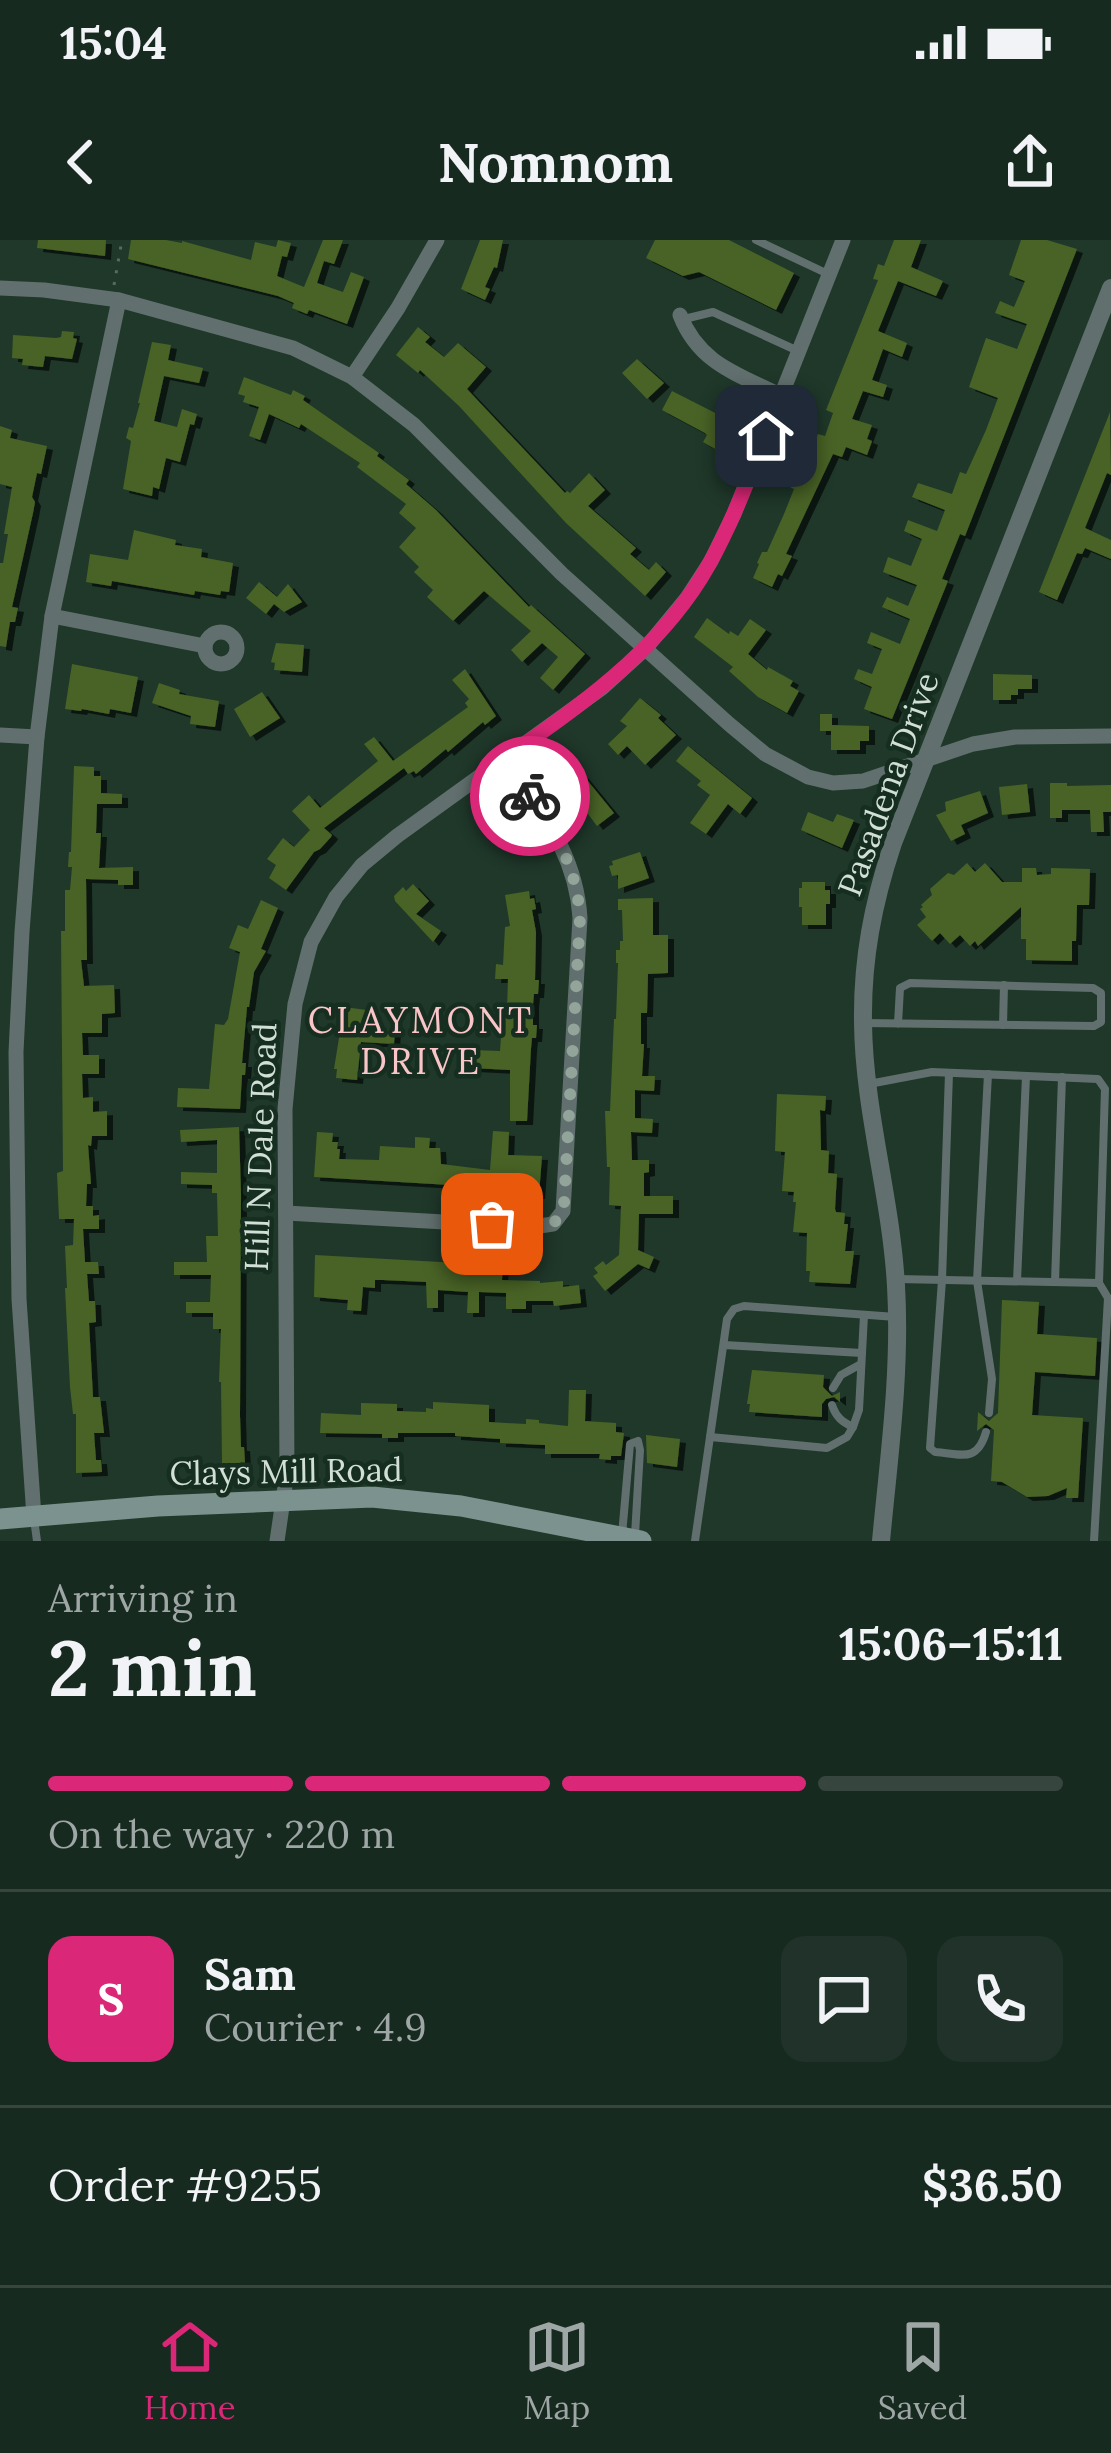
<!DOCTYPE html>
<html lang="en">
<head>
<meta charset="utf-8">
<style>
  :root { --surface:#172a20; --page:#203229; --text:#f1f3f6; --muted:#9ea7a5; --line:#36463e; --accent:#db2777 }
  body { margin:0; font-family:Lora,serif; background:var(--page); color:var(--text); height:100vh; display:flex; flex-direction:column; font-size:45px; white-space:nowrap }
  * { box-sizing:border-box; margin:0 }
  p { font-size:39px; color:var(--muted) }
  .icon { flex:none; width:66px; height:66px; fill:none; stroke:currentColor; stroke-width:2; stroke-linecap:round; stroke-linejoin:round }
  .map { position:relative; height:1301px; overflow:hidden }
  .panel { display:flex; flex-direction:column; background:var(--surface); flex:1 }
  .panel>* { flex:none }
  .pin { position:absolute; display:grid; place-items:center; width:102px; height:102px; color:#fff; margin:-51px; border-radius:24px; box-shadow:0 6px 18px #0006 }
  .courier { position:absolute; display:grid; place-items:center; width:120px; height:120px; margin:-60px; border:9px solid #db2777; border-radius:50%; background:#fff; color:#222; box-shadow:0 3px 15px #0007 }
  .overview em { font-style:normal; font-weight:700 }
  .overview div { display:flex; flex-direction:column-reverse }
  .overview { display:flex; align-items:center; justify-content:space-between; height:204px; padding:0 48px }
  h1 { font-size:78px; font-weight:700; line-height:90px }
  .bar { display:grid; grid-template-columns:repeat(4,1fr); gap:18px 12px; align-content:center; height:144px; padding:0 48px }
  .bar i { height:15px; border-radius:9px; background:var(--line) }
  .bar .on { background:var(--accent) }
  .bar p { grid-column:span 4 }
  .line { display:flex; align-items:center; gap:30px; padding:0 48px; border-top:3px solid var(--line) }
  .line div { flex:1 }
  .round { display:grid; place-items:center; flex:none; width:126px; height:126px; border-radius:24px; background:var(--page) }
  .status { display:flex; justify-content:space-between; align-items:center; height:84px; padding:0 60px; background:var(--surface); direction:ltr }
  .status svg { height:33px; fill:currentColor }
  header { display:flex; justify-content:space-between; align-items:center; height:156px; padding:0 48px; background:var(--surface); font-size:54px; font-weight:700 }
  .menu { display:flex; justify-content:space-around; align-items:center; height:168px; border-top:3px solid var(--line); background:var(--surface); font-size:33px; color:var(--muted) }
  .menu a { display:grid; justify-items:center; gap:6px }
  .menu .on { color:var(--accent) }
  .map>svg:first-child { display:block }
  .building { fill:#486325; filter:url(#shadow) }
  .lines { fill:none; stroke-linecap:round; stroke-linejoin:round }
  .path { stroke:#556b5e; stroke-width:3; stroke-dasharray:3 9; stroke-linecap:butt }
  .service { stroke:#61706e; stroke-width:8 }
  .minor { stroke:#61706e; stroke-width:15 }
  .tertiary { stroke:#61706e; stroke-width:18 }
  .secondary { stroke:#7b928f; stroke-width:21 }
  .done { stroke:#93a59a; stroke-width:12; stroke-dasharray:0 21.6 }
  .route { stroke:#db2777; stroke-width:15 }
  .labels { text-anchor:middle; stroke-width:9; stroke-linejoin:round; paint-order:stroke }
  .street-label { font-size:33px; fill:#d1dfd6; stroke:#152e20 }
  .neighbourhood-label { font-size:36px; letter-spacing:3px; fill:#fac5c8; stroke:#152e20 }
</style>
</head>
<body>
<div class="status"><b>15:04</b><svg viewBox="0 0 49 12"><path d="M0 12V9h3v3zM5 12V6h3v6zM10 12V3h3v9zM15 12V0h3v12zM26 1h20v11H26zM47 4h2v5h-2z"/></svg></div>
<header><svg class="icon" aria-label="back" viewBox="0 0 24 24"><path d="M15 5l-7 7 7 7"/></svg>Nomnom<svg class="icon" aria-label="share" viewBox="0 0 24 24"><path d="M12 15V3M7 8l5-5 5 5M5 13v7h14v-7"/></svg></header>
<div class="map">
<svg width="1111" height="1301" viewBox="0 0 1111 1301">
  <defs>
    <filter id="shadow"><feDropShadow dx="6" dy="4" stdDeviation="0" flood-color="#0009"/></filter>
  </defs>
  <rect width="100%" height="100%" fill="#1f382a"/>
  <g class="building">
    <polygon points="38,0 106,0 105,16 37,8"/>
    <polygon points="131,0 166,0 182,3 182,1 251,20 255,2 276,7 278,0 291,3 287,17 282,16 277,36 304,47 323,0 343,0 334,24 324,21 317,43 343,52 351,32 364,37 347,84 309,70 307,74 292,68 294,63 278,56 128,19"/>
    <polygon points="480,0 503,0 497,28 494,27 485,47 490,49 485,60 461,49"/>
    <polygon points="655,0 729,0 794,33 776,70 699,32 683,36 646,18"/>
    <polygon points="894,0 921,0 911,27 943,41 936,56 898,41 878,91 907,103 902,117 883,109 872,140 887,145 883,157 863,151 852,179 872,185 867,199 872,201 871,204 867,215 846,207 842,217 833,214 786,314 792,316 782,336 778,334 772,347 753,338 759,324 757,323 762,312 767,312 784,274 794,249 790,247 795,234 800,236 818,194 825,196 833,173 826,170 878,40 873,39 878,24 884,26"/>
    <polygon points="1021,0 1047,0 1077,9 965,296 960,294 942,339 948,341 892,479 864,469 872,447 854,439 858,429 872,434 882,409 867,403 871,392 900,404 910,379 882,367 887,357 908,366 917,345 883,332 888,317 911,326 922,299 904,291 908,280 937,291 945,270 912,257 918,243 952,254 960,232 966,234 986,190 998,158 969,147 986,98 1017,109 1027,84 995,73 1000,61 1014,67 1025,41 1009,35"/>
    <polygon points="418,87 430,97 425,102 444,117 458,103 486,127 467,149 565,253 567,251 570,253 589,233 605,250 588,266 636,308 630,314 649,330 656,322 666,332 645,356 566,283 459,166 420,130 418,133 396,115"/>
    <polygon points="62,91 74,92 73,98 77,99 72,119 45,116 43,127 22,125 23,119 12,118 13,95 56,98 61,97"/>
    <polygon points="152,102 171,105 168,120 203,128 199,143 164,136 154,181 177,187 182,169 197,174 194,185 190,184 180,222 166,218 159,249 153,247 152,256 123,249 131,201 126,198 129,187 133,188 140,163 138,163"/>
    <polygon points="637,119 664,143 647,159 622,133"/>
    <polygon points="244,137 291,155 293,150 305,156 303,160 379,213 377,216 409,240 406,244 436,270 529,367 531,365 585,414 553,450 540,438 558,417 542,403 522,422 511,410 531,391 484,351 453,381 427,357 433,350 414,332 419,327 399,307 416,288 399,273 406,264 357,227 360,223 301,184 299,188 269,174 260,200 249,196 259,167 243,162 245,156 238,154"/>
    <polygon points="672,151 739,185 729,206 722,202 717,210 703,202 707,195 705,193 662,170"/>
    <polygon points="1110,172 1111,235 1107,233 1085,288 1111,300 1111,319 1085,308 1082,314 1077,313 1057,360 1039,352"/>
    <polygon points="0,186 12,190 10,198 47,206 41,234 37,233 32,257 35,262 33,273 12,367 18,368 15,382 10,382 6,407 0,406 0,323 3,323 8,294 4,294 12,247 0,244"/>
    <polygon points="134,290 176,300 175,305 202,309 201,317 233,323 229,352 221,351 220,355 195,351 194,355 112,341 111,346 86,342 90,314 128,320"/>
    <polygon points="259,342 277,357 288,344 302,362 284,372 274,364 266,374 246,358"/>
    <polygon points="707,378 729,394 730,391 738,396 750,379 766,390 748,414 767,430 768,427 793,441 790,446 799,451 787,473 758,457 729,431 733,427 694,397"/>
    <polygon points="276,403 304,405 302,432 274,430 275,423 271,422"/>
    <polygon points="72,424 138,437 131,473 110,469 109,474 82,469 81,471 65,469"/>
    <polygon points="465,429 496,476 485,485 483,482 448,512 446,509 416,534 414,531 408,534 404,528 324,588 332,595 331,597 320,609 314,612 286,650 269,638 276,625 267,619 283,598 294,607 310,590 292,571 309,555 320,568 378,521 364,504 374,497 393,521 468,467 465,463 469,459 452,440"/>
    <polygon points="993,434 1032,435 1032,449 1018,449 1018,455 1011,455 1011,460 993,460"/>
    <polygon points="159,443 180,450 179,454 219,461 215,487 190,484 191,476 152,463"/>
    <polygon points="262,452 280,478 250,497 234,469"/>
    <polygon points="640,458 661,475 658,478 676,495 645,525 627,506 618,515 608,504 627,486 620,481"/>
    <polygon points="820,474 832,474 832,485 869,486 869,501 860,501 860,510 831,510 831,491 820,491"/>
    <polygon points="688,506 752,558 740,574 728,564 706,594 690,583 710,555 697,545 701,541 676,521"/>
    <polygon points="574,524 614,573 597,586 573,554 568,554 554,535"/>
    <polygon points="74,526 94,527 94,536 101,536 101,553 122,554 122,564 97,564 96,593 101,593 99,628 133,627 133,645 118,645 118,640 86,639 87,720 81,720 84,746 114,745 115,773 102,774 102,793 82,793 83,815 99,815 99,834 82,834 83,858 93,857 93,872 107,871 107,896 92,896 91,906 88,905 91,944 87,944 86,966 93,966 93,976 99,975 99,989 83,989 85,1022 98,1022 99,1034 87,1034 89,1061 95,1061 96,1082 89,1083 93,1157 100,1157 104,1193 94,1193 96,1220 101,1220 102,1232 76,1233 76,1174 73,1174 70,1147 65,1048 67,1048 65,1006 73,1005 74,979 59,979 57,933 63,931 61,691 65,691 65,650 70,650 72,627 68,627 69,612 71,612"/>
    <polygon points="1050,543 1067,543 1067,546 1111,545 1111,572 1103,572 1104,592 1091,592 1090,570 1062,570 1062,578 1050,578"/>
    <polygon points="1027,544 1030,572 1002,575 999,547"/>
    <polygon points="980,551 988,573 961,585 965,594 951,601 936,575 946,571 945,562"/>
    <polygon points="808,572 833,582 837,574 854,580 842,608 801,590"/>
    <polygon points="640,612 649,638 618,649 618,635 612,636 609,626 613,625 612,621"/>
    <polygon points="967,623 975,632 985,623 1002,642 1022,642 1022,628 1036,628 1037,635 1051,634 1051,628 1090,629 1089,665 1077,665 1076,701 1072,701 1072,721 1026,720 1026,699 1021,699 1021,667 978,706 975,701 970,706 960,695 950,704 940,693 932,701 917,685 926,677 920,669 923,667 921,665 932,655 930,649 948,633 954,635"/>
    <polygon points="802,642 825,642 825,650 830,650 830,664 826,664 826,685 802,685 802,667 799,667 799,648 802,648"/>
    <polygon points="413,644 429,661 416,674 441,691 433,702 395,661 394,656 403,647 406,651"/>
    <polygon points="529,651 530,659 534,658 536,669 532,670 536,692 535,740 539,740 538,754 534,754 533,764 533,785 537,785 536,798 532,798 531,808 527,881 510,881 510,830 472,828 472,810 500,811 503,768 507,769 508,739 495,739 496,724 503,725 505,687 510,686 505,655"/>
    <polygon points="653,658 653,695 668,695 668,733 648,734 647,773 641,773 641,804 644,804 642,836 655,836 654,851 635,850 635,878 653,879 652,893 631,892 632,920 649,920 649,932 644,933 644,956 673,956 673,974 639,974 638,1010 654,1017 649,1029 638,1024 605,1051 593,1036 598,1033 594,1028 603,1021 606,1025 619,1015 620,992 621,966 609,965 610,927 607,927 605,871 610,871 614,779 616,779 618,723 616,723 616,710 620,710 620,701 623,701 622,670 618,670 618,659"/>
    <polygon points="261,660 278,668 261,709 266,711 254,732 249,767 247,767 242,823 246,823 245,835 242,835 240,869 177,867 178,848 209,849 215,784 224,785 228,779 240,712 229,708 238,685 248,689"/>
    <polygon points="344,767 374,771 372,789 395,790 394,804 361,802 357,840 336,838 337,829 334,829"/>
    <polygon points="777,854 826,856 825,871 820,870 821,910 829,911 828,933 837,934 835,969 836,972 845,973 844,984 848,984 845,1011 854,1011 850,1044 809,1042 810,1031 806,1031 807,993 793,992 796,962 793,962 794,952 782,951 785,912 775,911"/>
    <polygon points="239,887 241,955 240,1176 241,1207 244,1207 245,1223 222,1223 221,1142 219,1142 221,1089 213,1089 213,1073 186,1073 186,1062 210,1062 211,1035 174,1035 174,1022 207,1022 206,996 218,996 217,953 212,953 212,945 181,944 181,932 217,933 217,900 181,902 180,890"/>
    <polygon points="493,891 509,892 508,915 542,916 539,955 526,954 526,950 500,948 499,952 484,951 484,947 314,937 317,892 333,893 332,902 338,902 337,909 340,909 339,919 379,920 380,906 415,908 415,897 430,898 429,908 440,908 441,924 490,930"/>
    <polygon points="315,1015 476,1024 476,1019 490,1020 490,1024 503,1024 502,1040 540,1041 540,1043 563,1041 563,1047 579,1045 581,1063 554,1066 553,1061 526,1061 526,1069 506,1069 506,1053 479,1052 479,1073 467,1073 468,1052 438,1050 438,1068 427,1068 426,1042 383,1040 375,1040 375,1048 363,1047 361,1071 347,1070 348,1060 314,1057"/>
    <polygon points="1002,1060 1039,1062 1037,1094 1097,1098 1095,1136 1035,1132 1032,1175 1083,1178 1078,1258 1066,1258 1067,1248 1048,1256 1027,1257 1002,1242 991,1241 994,1190 986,1184 977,1191 978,1172 989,1181 998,1173"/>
    <polygon points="752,1130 824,1135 823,1147 832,1156 840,1152 840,1162 834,1157 826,1159 822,1164 822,1177 749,1172 750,1164 747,1164"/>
    <polygon points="569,1150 586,1150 585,1181 616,1183 616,1192 624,1193 621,1216 611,1216 611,1220 599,1219 600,1214 545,1214 545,1205 500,1203 500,1199 455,1196 455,1193 398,1193 398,1198 382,1198 382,1194 320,1193 321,1173 361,1175 361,1163 397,1164 397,1171 426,1172 426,1168 433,1169 433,1162 489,1165 489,1182 526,1184 526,1179 539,1180 539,1183 568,1186"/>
    <polygon points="646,1195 680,1199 677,1227 647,1223"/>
  </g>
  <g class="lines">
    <polyline class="path" points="114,45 122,0"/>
    <g class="service">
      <polyline points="756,0 828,34"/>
      <polyline points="684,79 713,72 798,111"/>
      <path d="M864 783C941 784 1017 785 1094 786L1101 782V753L1093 748 910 743 900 748 898 784"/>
      <polyline points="1003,785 1004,745"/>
      <path d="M949 833 942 1040 930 1208 935 1212C962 1214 977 1223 986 1192"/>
      <polyline points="988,834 977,1041 992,1139 989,1173"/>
      <polyline points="869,844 932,832 1098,839 1105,849 1099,1043 897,1039"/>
      <polyline points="1017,1041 1026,836"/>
      <polyline points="1055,1042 1062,837"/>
      <polyline points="724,1105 862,1113"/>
      <polyline points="833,1148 841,1135 861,1124"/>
      <path d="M832 1165C836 1177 842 1182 853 1187"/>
      <polyline points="710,1197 827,1208 847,1197 853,1187 859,1170 864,1075"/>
      <polyline points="34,1279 37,1301"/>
      <polyline points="622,1295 630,1204 638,1201 640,1210 635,1295"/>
      <polyline points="695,1301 727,1079 734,1069 744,1066 896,1077"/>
      <polyline points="1094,1301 1108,1058 1099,1043"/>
    </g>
    <g class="minor">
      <polyline points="0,48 44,50 119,60 293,108 352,137 414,185 562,334 729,484 765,514 808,537 833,543 863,541 973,504 1015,497 1111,496"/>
      <path d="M680 75C699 124 738 134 782 156"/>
      <polyline points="352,137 398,68 437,0"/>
      <polyline points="52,376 205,406"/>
      <circle cx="221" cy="408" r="16"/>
      <polyline points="0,495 37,497"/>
      <path d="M286 973 533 987 553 984 563 971 580 678C576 612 540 571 505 518"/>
      <polyline points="34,1277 19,1059 16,812 22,692 37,497 52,376 119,60"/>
      <polyline points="277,1301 287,1233 285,869 295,764 311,702 336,657 362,625 397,596 602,448 645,409 687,358 711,321 734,274 843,0"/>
    </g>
    <path class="tertiary" d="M881 1301C889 1216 901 1131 896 1046 891 957 864 871 863 783 862 719 873 663 893 603L1111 48"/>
    <polyline class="secondary" points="0,1279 158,1266 372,1257 461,1266 641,1301"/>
  </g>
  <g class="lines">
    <path class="done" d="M492 984 533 987 548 986 557 980 564 964 580 678C577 628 557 596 530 556"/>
    <path class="route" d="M530 556 505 518C578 467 652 416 701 338 728 294 746 244 766 196"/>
  </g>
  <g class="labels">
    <g class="street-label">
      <text transform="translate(888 544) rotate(-70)" y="12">Pasadena Drive</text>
      <text transform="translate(260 907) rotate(-88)" y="12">Hill N Dale Road</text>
      <text transform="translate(286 1231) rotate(-1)" y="12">Clays Mill Road</text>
    </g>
    <g class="neighbourhood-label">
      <text x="421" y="793">CLAYMONT<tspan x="421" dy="41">DRIVE</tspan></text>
    </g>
  </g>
</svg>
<div class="pin" style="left:492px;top:984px;background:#ea580c"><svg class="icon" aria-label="bag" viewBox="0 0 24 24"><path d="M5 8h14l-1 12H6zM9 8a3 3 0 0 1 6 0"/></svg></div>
<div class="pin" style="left:766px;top:196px;background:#1f2937"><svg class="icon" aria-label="home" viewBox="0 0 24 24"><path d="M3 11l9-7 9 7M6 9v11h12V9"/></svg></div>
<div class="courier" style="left:530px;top:556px"><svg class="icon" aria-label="bike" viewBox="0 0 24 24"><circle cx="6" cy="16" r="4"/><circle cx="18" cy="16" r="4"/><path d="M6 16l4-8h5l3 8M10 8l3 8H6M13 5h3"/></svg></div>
</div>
<section class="panel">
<div class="overview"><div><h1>2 min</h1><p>Arriving in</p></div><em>15:06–15:11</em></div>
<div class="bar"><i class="on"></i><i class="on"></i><i class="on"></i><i></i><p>On the way · 220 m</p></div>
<div class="line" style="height:216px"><b class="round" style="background:var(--accent);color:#fff">S</b><div><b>Sam</b><p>Courier · 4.9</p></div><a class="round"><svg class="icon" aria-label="chat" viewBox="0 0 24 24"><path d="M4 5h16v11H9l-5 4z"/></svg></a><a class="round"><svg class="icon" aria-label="phone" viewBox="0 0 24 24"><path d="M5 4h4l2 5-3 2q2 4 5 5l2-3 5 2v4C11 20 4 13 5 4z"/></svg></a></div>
<div class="line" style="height:156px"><div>Order #9255</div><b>$36.50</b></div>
</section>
<nav class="menu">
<a class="on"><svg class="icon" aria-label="home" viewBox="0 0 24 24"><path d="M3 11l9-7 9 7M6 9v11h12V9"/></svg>Home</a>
<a><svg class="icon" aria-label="map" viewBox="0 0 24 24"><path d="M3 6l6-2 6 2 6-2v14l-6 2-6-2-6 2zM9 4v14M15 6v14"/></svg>Map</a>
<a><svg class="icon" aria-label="saved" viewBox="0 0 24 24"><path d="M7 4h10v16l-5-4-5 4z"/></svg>Saved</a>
</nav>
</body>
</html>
